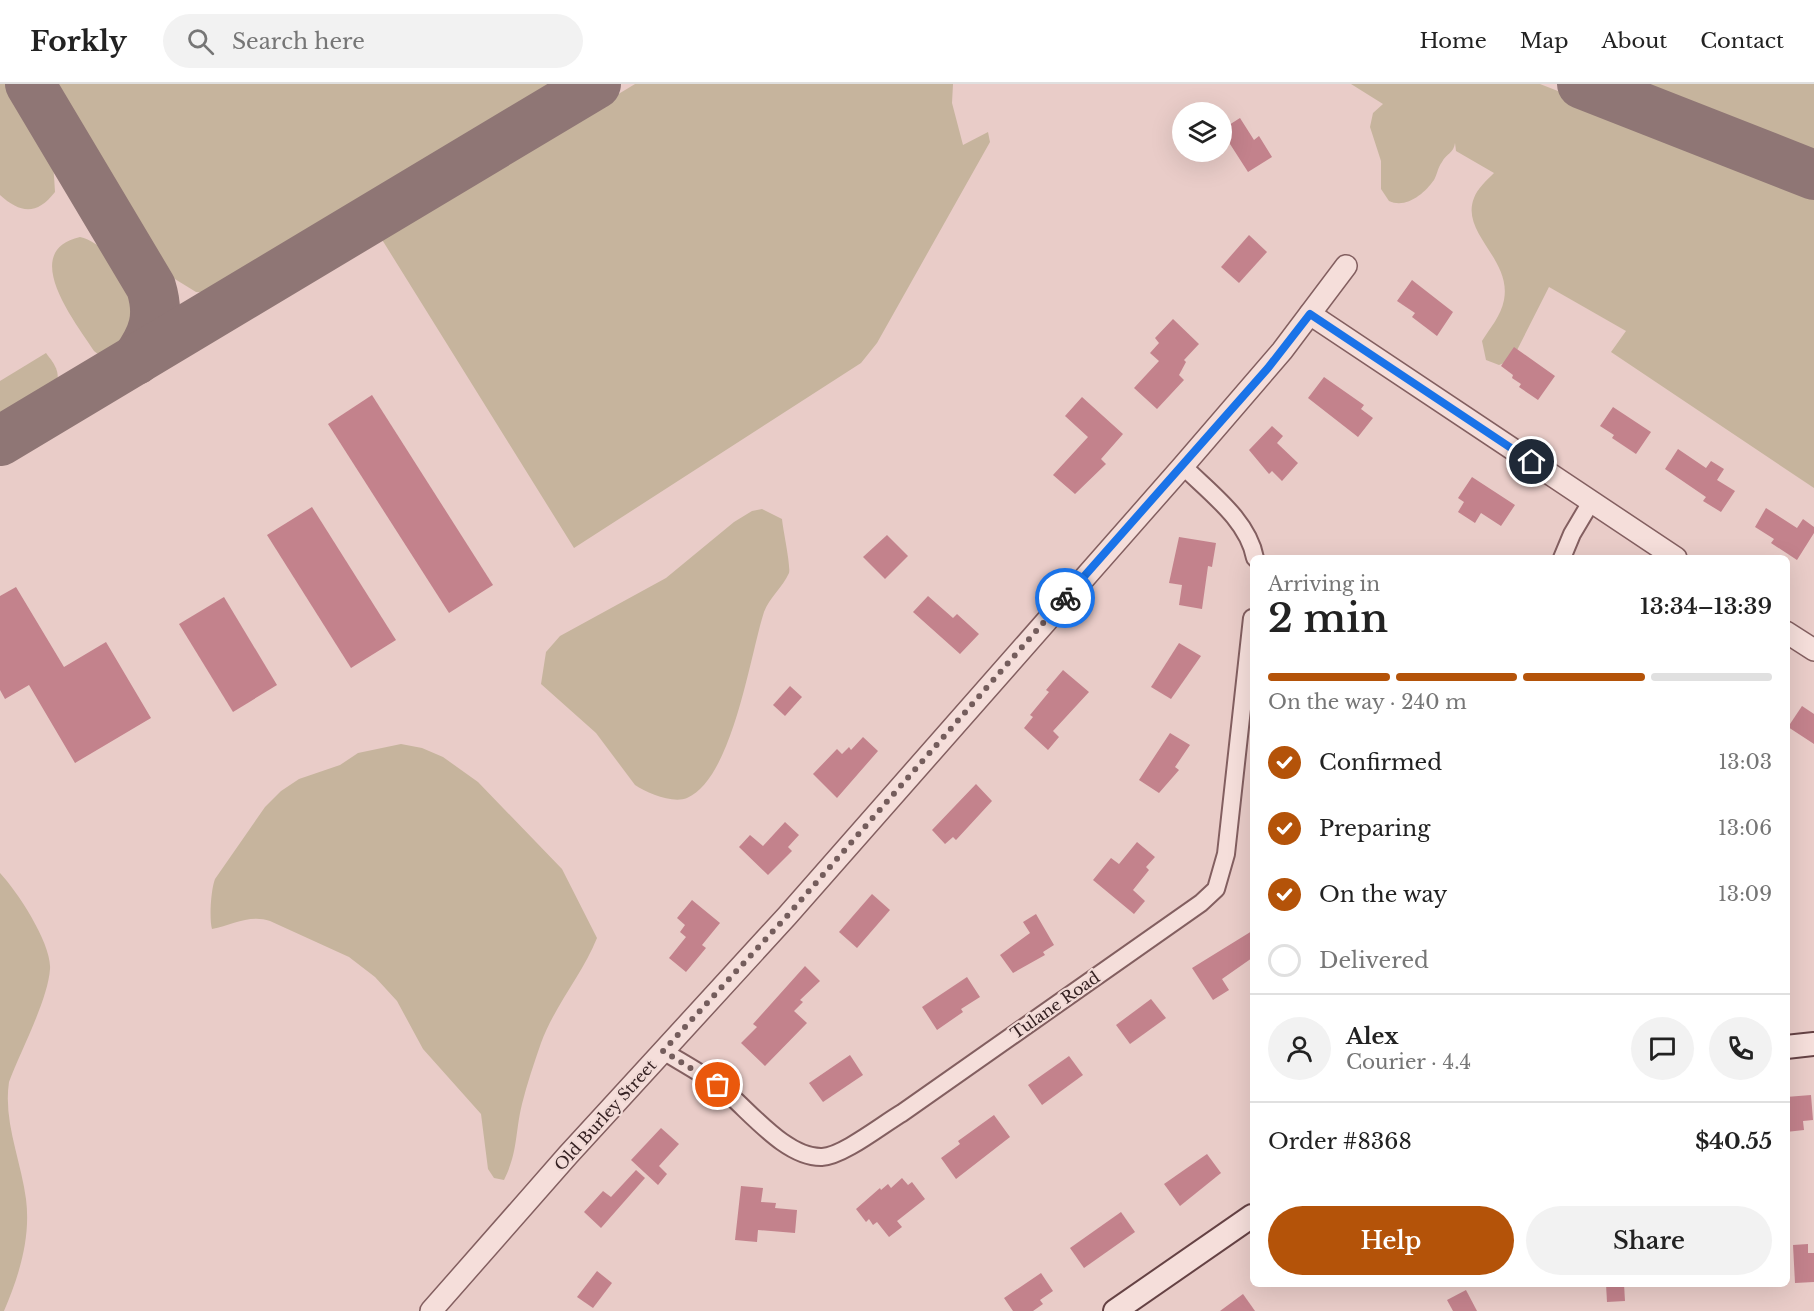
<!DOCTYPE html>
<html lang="en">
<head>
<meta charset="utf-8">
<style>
  :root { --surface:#fff; --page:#f2f2f2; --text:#222; --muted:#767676; --line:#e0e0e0; --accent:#b45309 }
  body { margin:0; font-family:"Libre Baskerville",serif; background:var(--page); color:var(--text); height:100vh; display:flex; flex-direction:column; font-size:22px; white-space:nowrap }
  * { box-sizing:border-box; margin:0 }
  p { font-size:20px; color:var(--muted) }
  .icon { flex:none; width:33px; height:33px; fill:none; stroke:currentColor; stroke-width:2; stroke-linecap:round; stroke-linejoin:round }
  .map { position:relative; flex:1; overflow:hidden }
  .details { position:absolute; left:1250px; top:471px; width:540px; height:732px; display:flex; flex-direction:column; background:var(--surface); border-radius:9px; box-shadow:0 6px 24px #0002 }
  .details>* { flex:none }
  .tools { position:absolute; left:1172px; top:18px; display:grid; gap:12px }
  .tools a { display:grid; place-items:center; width:60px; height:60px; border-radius:50%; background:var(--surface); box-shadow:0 6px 24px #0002; font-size:30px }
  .pin { position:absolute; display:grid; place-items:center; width:51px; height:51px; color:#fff; margin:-26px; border:3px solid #fff; border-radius:50%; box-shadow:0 2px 6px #0007 }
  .courier { position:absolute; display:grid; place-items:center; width:60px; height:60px; margin:-30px; border:4px solid #1a73e8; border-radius:50%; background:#fff; color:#222; box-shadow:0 2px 8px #0007 }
  .overview em { font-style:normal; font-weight:600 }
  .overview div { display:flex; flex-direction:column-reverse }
  .overview { display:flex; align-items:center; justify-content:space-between; height:102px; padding:0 18px }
  h1 { font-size:39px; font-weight:600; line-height:45px }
  .bar { display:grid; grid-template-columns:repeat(4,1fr); gap:9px 6px; align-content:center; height:72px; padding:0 18px }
  .bar i { height:8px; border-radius:4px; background:var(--line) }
  .bar .current { background:var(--accent) }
  .bar p { grid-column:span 4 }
  .line { display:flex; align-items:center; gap:15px; padding:0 18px; border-top:2px solid var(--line) }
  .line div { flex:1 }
  .round { display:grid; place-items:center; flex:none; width:63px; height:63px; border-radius:32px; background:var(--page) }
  ol { padding:0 18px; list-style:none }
  li { display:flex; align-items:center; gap:18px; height:66px }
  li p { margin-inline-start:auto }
  li .icon { padding:6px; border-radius:50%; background:var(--accent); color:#fff; stroke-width:4 }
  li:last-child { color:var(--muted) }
  li i { width:33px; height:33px; border:3px solid var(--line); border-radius:50% }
  .primary-button { display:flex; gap:12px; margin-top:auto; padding:12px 18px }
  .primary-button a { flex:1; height:69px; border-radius:36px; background:var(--accent); color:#fff; font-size:24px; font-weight:600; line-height:69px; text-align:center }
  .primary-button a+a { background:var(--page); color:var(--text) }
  header { display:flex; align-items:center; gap:36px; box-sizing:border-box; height:84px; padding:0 30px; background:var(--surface); border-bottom:2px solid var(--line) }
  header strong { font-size:28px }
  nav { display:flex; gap:33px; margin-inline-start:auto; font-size:21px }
  .search { width:420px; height:54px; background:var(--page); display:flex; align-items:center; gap:15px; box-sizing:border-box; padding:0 21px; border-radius:33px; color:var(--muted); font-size:22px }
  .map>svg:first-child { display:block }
  .green { fill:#c6b49d }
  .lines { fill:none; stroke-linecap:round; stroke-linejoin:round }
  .taxiway { stroke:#8f7675; stroke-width:50 }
  .building { fill:#c3828c }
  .minor-casing { stroke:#835f60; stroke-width:20 }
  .tertiary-casing { stroke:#835f60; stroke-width:24 }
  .secondary-casing { stroke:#654244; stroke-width:26 }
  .minor { stroke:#f5deda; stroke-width:16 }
  .tertiary { stroke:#f5deda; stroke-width:21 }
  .secondary { stroke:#f5deda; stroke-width:22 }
  .done { stroke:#745d5c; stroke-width:6; stroke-dasharray:0 10.8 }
  .route { stroke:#1a73e8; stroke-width:8 }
  .labels { text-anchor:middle; stroke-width:4.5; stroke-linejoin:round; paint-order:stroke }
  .street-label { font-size:16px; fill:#352122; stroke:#f1dad6 }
</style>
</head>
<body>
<header>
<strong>Forkly</strong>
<div class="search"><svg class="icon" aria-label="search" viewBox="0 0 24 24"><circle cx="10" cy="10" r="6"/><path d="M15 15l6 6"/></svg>Search here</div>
<nav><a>Home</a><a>Map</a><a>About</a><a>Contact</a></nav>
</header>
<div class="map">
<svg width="1814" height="1227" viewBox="0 0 1814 1227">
  <rect width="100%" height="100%" fill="#e9ccc8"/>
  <g class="green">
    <path d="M0 0H7L53 77 55 108C37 131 21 130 0 111Z"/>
    <polygon points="55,0 564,0 213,209 196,208 170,192"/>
    <polygon points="635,0 953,0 952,19 963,61 988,48 990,58 877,259 861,279 574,464 381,154"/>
    <path d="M1351 0H1540L1814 107V404L1611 268 1626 247 1549 203 1512 276 1499 281 1486 276 1482 257C1490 244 1501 232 1504 216 1512 175 1460 149 1474 114 1477 105 1487 96 1494 89L1456 67 1455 59C1454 69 1446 70 1442 78 1438 83 1437 91 1434 96 1424 110 1406 125 1389 117L1381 105V77L1370 43 1373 29 1383 20Z"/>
    <polygon points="1623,0 1814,0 1814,74"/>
    <path d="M80 153C119 162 164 242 115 269 108 273 101 273 94 267 76 239 18 167 80 153Z"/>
    <path d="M46 269C56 282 62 290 54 306L0 338V297Z"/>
    <path d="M762 425 782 435C783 446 791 482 789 489 783 503 769 514 764 528 750 571 733 694 687 714 673 720 647 709 635 701L596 649 541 600 546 568 560 552 666 494 734 438 752 427Z"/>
    <path d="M401 660 422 664 443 673 478 698 562 785 597 854C582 891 555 921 541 959 534 979 527 1000 522 1020 515 1049 518 1068 504 1096L494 1094 488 1085 481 1030 423 965 397 917 375 893 349 873 270 837C250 830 232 841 212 845 209 835 211 805 215 795L265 723 281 707 299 695 340 681 358 669Z"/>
    <path d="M0 789C17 807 52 860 50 885 48 916 20 968 9 998 3 1037 21 1076 26 1115 31 1154 19 1192 4 1227H0Z"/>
  </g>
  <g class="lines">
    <g class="taxiway">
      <path d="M30 0 151 203C160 232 154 251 136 276"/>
      <polyline points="1582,0 1814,91"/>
      <polyline points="0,357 596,0"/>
    </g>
  </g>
  <g class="building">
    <polygon points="1240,34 1254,56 1259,52 1272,73 1248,88 1221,46"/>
    <polygon points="1249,151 1267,168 1239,199 1221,183"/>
    <polygon points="1412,196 1453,228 1437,252 1412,233 1415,229 1397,217"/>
    <polygon points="1173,235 1199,260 1184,276 1186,278 1179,291 1184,296 1157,325 1134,304 1159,277 1150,269 1159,259 1155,254"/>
    <polygon points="1514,263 1555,292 1538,316 1519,303 1521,300 1512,294 1513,291 1501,282"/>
    <polygon points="1324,293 1364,321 1361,325 1373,334 1358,353 1308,314"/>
    <polygon points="372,311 493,501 449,529 328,340"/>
    <polygon points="1082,313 1123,350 1101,375 1106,380 1075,410 1053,391 1088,353 1065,332"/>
    <polygon points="1613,323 1651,348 1636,370 1612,354 1614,351 1600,342"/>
    <polygon points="1272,342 1283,352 1277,359 1298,379 1282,397 1272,387 1269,390 1249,366"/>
    <polygon points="1678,365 1706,384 1711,377 1724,385 1717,396 1735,407 1721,428 1703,417 1706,413 1665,385"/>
    <polygon points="1472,393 1515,421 1501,442 1481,429 1475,439 1458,428 1464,418 1458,414"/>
    <polygon points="312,423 396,556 351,584 267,451"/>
    <polygon points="1766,424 1797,444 1803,435 1814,443 1814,449 1797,476 1771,459 1774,455 1755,443"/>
    <polygon points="887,451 908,472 885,495 863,473"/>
    <polygon points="1179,453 1216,459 1212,483 1208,482 1202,525 1179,521 1182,501 1169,499"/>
    <polygon points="16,503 64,583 106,558 151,634 75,679 29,601 5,615 0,606 0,512"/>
    <polygon points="928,512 953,534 957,530 979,550 960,570 913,528"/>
    <polygon points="224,513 277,601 233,628 179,540"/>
    <polygon points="1179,559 1201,572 1171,615 1151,603"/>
    <polygon points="1063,586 1089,608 1053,647 1059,653 1048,666 1024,644 1033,633 1030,631 1049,608 1046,606"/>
    <polygon points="790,602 802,613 785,632 773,621"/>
    <polygon points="1802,622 1814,630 1814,660 1788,643"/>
    <polygon points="1170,649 1190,661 1175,683 1179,686 1159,709 1139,696"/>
    <polygon points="863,653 878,667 837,714 813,690 837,665 842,670 849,663 851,666"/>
    <polygon points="976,700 992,717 956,756 953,753 945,760 932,746"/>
    <polygon points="785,738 799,751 788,763 792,767 768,791 739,763 750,751 763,762"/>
    <polygon points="1137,758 1155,773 1146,783 1149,786 1133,806 1145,817 1134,830 1093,796 1111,774 1119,780"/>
    <polygon points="872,810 890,826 857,864 839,848"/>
    <polygon points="692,816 720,839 702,861 706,864 686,888 669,874 686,853 680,848 685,841 677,834"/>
    <polygon points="1036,830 1054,861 1043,868 1045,871 1013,889 1000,871 1030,849 1023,838"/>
    <polygon points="1252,847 1252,874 1222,895 1229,906 1213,916 1192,884"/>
    <polygon points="805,882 820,897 800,916 803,918 794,927 807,939 765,982 741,959 757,943 753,940"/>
    <polygon points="967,893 980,913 961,925 963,928 937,946 922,923"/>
    <polygon points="1151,915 1166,934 1130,960 1116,941"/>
    <polygon points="850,971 863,991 823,1018 809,999"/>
    <polygon points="1069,972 1083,991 1042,1021 1028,1001"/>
    <polygon points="1811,1011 1813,1036 1803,1037 1804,1046 1786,1048 1786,1013"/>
    <polygon points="994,1031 1010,1053 956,1095 941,1074 960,1060 958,1057"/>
    <polygon points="661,1044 679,1060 659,1082 667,1090 658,1101 631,1076"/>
    <polygon points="1207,1070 1221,1089 1180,1122 1164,1100"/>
    <polygon points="636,1086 645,1094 601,1144 584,1128 603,1107 611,1113"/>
    <polygon points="902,1094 908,1101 912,1098 925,1115 897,1137 902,1143 889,1153 877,1138 873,1141 869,1135 866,1138 856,1125 880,1104 881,1106 888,1100 891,1104"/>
    <polygon points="741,1102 763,1104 761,1118 776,1119 775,1124 797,1126 795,1149 758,1146 757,1158 735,1156"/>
    <polygon points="1121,1128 1135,1148 1084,1184 1070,1164"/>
    <polygon points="1808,1160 1808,1169 1814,1169 1814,1198 1795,1199 1793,1161"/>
    <polygon points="597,1187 612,1199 593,1224 577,1213"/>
    <polygon points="1041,1189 1053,1207 1040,1216 1043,1220 1033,1227 1013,1227 1004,1214"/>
    <polygon points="1606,1200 1624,1200 1625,1217 1607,1218"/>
    <polygon points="1466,1206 1477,1227 1453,1227 1447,1216"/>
    <polygon points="1243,1210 1255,1227 1220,1227"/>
  </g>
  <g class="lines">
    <g class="minor-casing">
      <g id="minor">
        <path d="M1183 382C1209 408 1248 436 1255 474"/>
        <polyline points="1562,474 1572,450 1591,418"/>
        <path d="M663 967C681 978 701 989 718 1001 747 1023 784 1074 822 1073 843 1072 883 1040 902 1029L1201 819 1216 805 1226 770 1252 534"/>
      </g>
    </g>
    <g class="tertiary-casing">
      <g id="tertiary">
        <polyline points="1310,230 1676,474"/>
        <polyline points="1786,548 1814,566"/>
        <polyline points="431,1227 568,1071 787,832 1183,382 1282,267 1346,182"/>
      </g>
    </g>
    <g class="secondary-casing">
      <g id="secondary">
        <polyline points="1786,963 1814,960"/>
        <polyline points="1115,1227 1252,1132"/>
      </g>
    </g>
    <use href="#minor" class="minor"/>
    <use href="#tertiary" class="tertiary"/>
    <use href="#secondary" class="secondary"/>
  </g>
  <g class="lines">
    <polyline class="done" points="718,1001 663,967 787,832 1065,514"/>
    <polyline class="route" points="1065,514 1268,284 1310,230 1532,378"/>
  </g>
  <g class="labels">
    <g class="street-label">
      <text transform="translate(1055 921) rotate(-35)" y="6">Tulane Road</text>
      <text transform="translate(605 1031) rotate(-48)" y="6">Old Burley Street</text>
    </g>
  </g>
</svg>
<div class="tools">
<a><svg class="icon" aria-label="layers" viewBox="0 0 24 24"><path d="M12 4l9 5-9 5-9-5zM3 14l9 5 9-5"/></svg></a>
</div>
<div class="pin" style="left:718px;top:1001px;background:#ea580c"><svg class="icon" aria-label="bag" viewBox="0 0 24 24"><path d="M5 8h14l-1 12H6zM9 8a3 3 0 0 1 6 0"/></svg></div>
<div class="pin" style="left:1532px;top:378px;background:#1f2937"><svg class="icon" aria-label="home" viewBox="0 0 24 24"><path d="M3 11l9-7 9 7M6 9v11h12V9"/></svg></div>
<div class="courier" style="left:1065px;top:514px"><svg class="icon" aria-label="bike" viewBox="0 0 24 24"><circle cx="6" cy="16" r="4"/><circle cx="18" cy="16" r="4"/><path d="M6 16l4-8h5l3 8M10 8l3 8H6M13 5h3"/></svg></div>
<section class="details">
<div class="overview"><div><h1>2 min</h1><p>Arriving in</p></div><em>13:34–13:39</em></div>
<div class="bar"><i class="current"></i><i class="current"></i><i class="current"></i><i></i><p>On the way · 240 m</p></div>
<ol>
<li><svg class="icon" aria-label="check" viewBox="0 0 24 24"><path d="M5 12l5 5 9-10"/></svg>Confirmed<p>13:03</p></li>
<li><svg class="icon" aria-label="check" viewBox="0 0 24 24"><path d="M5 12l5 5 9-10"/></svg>Preparing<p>13:06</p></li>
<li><svg class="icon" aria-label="check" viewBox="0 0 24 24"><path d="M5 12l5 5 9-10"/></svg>On the way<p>13:09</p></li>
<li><i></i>Delivered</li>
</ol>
<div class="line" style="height:108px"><a class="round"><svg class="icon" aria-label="person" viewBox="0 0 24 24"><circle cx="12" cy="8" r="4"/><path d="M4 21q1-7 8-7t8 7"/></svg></a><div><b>Alex</b><p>Courier · 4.4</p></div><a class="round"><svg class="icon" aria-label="chat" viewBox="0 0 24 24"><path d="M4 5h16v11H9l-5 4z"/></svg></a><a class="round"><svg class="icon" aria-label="phone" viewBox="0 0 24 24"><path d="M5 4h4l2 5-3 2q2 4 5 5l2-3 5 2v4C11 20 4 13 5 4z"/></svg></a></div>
<div class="line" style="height:78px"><div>Order #8368</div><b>$40.55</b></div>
<div class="primary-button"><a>Help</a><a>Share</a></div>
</section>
</div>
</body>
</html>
